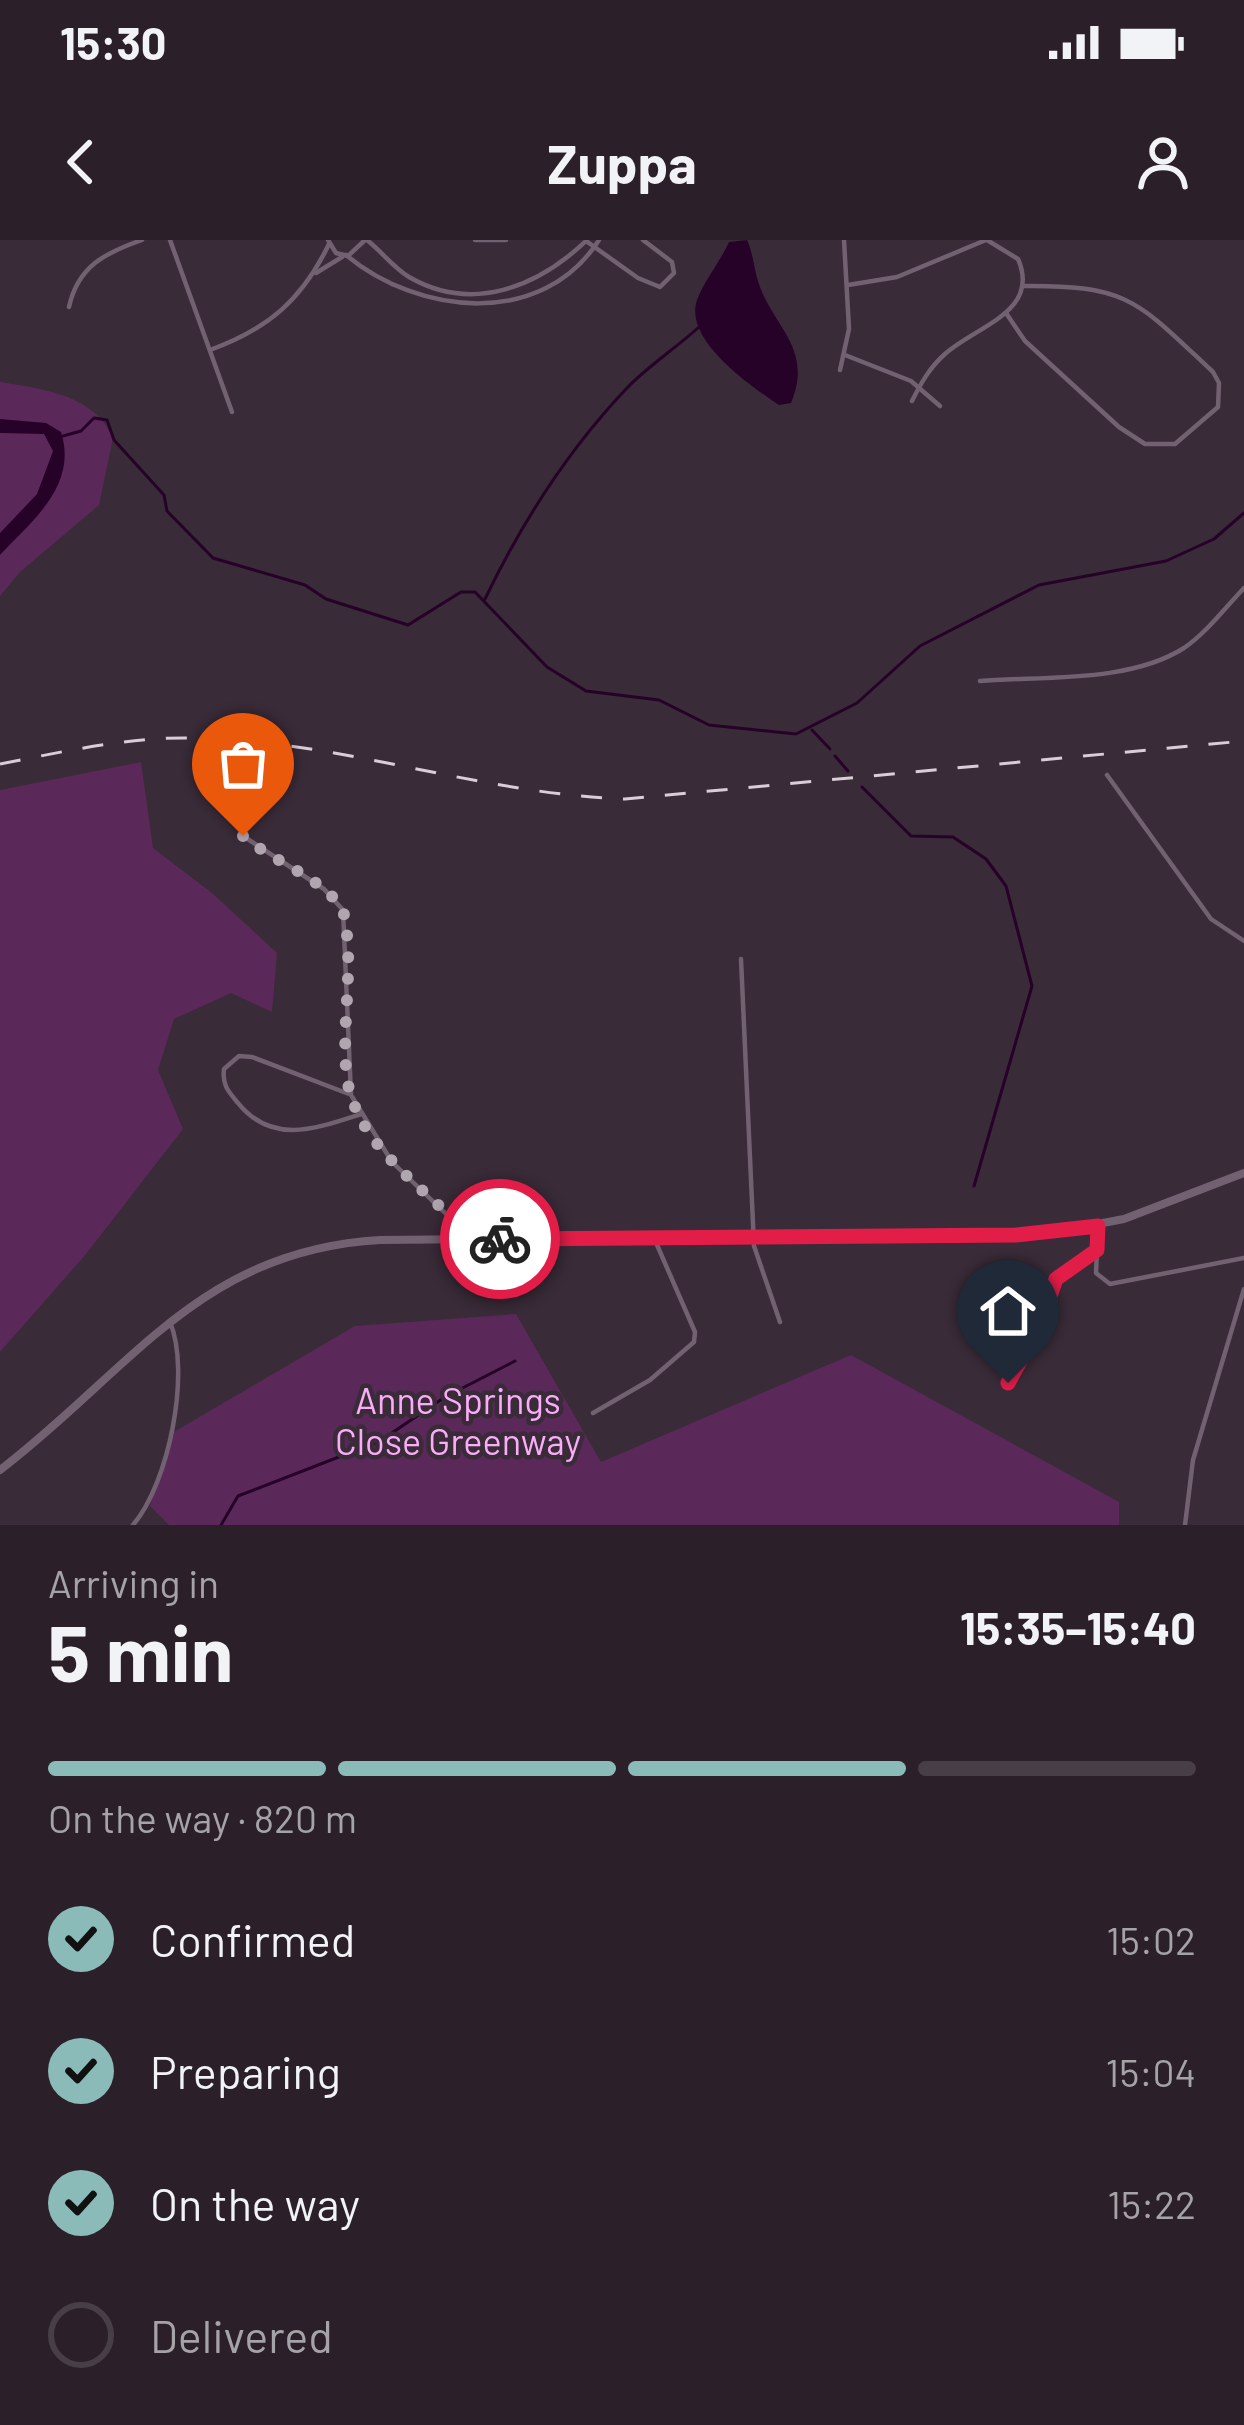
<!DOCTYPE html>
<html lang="en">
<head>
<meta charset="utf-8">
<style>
  :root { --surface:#2b202a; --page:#372d36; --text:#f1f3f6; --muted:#a6a3a8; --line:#473e47; --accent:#8bbbb9 }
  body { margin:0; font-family:Barlow,sans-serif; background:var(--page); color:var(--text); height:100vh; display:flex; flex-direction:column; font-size:45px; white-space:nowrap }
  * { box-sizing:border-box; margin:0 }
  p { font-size:39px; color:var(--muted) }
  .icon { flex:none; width:66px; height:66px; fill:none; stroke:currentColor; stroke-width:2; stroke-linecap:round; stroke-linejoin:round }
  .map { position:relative; height:1285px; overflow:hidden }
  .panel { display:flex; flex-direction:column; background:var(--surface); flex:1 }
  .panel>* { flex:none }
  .pin { position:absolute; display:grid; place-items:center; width:102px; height:102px; color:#fff; margin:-123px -51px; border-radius:50% 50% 50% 0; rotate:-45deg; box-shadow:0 0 12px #0007 }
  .pin .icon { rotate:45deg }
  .courier { position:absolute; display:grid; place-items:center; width:120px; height:120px; margin:-60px; border:9px solid #e11d48; border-radius:50%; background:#fff; color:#222; box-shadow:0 3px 15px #0007 }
  .overview em { font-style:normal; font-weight:700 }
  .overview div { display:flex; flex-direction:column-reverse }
  .overview { display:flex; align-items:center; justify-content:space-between; height:204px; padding:0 48px }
  h1 { font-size:78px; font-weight:700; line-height:90px }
  .bar { display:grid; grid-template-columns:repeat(4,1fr); gap:18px 12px; align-content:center; height:144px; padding:0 48px }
  .bar i { height:15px; border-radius:9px; background:var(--line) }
  .bar .selected { background:var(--accent) }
  .bar p { grid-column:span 4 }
  ol { padding:0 48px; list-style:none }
  li { display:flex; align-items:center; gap:36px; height:132px }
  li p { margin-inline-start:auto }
  li .icon { padding:12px; border-radius:50%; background:var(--accent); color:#111; stroke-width:4 }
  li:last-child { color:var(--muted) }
  li i { width:66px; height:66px; border:6px solid var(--line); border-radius:50% }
  .status { display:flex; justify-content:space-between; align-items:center; height:84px; padding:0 60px; background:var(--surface); direction:ltr }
  .status svg { height:33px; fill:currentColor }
  header { display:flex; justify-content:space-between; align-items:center; height:156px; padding:0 48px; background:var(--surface); font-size:54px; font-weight:700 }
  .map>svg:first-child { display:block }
  .green { fill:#5a2959 }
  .water { fill:#270228 }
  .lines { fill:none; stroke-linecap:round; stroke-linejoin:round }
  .stream { stroke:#270228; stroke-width:3 }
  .street { stroke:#726271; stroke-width:4.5 }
  .secondary { stroke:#726271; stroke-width:8 }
  .rail { stroke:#d9ced8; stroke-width:3; stroke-dasharray:21 21; stroke-linecap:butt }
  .done { stroke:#b1a5b0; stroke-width:12; stroke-dasharray:0 21.6 }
  .route { stroke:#e11d48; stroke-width:15 }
  .labels { text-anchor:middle; stroke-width:9; stroke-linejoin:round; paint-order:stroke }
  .park-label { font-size:36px; fill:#fbacf9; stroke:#392b38 }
</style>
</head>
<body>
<div class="status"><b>15:30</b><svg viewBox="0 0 49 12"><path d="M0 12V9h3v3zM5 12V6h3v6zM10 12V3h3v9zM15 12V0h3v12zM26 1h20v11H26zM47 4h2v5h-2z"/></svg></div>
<header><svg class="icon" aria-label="back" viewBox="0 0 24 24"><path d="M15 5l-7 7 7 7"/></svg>Zuppa<svg class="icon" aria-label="person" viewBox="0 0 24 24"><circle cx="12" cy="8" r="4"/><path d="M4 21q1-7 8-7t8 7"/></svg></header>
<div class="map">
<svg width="1244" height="1285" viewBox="0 0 1244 1285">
  <rect width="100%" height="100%" fill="#392b38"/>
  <g class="green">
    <path d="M0 142C42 149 94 154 113 198L99 265 20 332 0 356Z"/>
    <polygon points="141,522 153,608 212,653 277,713 272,772 231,753 174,779 158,830 183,889 86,1014 0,1112 0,550"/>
    <polygon points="516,1074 601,1222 851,1115 1119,1262 1119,1285 169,1285 150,1266 172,1193 355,1086"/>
  </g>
  <g class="water">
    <path d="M747 0C754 15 754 32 760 47 776 89 813 110 791 163L779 165C752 147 683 100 697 60 704 41 720 22 729 2Z"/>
    <path d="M0 179 46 183 61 192C78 245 33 280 0 315V293L37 254 53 211 44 194 0 193Z"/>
  </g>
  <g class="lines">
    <g class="stream">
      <polyline points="63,196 81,191 94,178 107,180 114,200 164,255 167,271 213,318 305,345 326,359 408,385 461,352 475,352 547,427 586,451 659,460 709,485 796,494 857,463 920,406 1039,345 1166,321 1214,299 1244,273"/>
      <path d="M485 359C522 282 568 210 627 148 648 126 676 108 699 87"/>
      <polyline points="812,490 830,509"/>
      <polyline points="835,516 848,531"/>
      <polyline points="862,547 911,596 953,597 986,619 1006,646 1032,746 974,946"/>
      <polyline points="221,1285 238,1256 380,1201 445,1157 515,1121"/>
    </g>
    <g class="street">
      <polyline points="170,0 232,172"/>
      <polyline points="328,0 336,13 348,16 365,0"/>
      <path d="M367 0C382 12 393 27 409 37 473 74 539 46 587 0"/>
      <polyline points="475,0 506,0"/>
      <polyline points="586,1 638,38 660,47 674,33 672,22 643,0"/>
      <path d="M346 15C418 75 542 89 599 0"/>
      <polyline points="316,33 342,17"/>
      <polyline points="848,45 897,37 986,0"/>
      <path d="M69 67C78 26 105 13 142 0"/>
      <path d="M1006 73 1025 101 1119 187 1145 204H1175L1218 167 1219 143 1213 132C1138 62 1130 45 1024 46"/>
      <path d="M210 110C268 89 302 60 329 4"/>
      <polyline points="845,115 911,141 940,166"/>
      <polyline points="840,130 849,89 844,0"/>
      <path d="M912 161C921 143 930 127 945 114 976 86 1041 72 1018 19L987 0"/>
      <path d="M980 441C1043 436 1129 443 1184 408 1207 392 1225 368 1244 348"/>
      <polyline points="1107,535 1211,679 1244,701"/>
      <polyline points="243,596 324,649 343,670 351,855 392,922 471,998"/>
      <polyline points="741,719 754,1006 780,1082"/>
      <path d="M349 854 252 817 239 816 224 829C222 845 228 851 238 863 272 905 315 889 361 874"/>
      <polyline points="1098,985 1096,1033 1110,1044 1244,1018"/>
      <polyline points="1008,1143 1039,1087 1056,1039 1097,1010"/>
      <polyline points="593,1173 650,1140 694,1102 695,1092 654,998"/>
      <path d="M133 1285C169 1243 191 1132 170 1082"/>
      <polyline points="1185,1285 1193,1220 1244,1049"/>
    </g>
    <path class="secondary" d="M0 1230C131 1130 200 1010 380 1000L1050 993 1124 979 1244 933"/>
    <path class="rail" d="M0 524C62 512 127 497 190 498 336 499 478 554 625 559L1244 501"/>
  </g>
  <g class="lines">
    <path class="done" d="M243 596C273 622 321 636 343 670 355 722 342 776 346 829 351 905 427 947 471 998L500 999"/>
    <polyline class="route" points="500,999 1016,995 1098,986 1097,1010 1056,1039 1039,1087 1008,1143"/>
  </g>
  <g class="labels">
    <g class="park-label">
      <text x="458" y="1174">Anne Springs<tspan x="458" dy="41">Close Greenway</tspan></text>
    </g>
  </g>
</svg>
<div class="pin" style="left:243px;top:596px;background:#ea580c"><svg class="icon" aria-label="bag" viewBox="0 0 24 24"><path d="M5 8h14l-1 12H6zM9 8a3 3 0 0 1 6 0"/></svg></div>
<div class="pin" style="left:1008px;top:1143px;background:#1f2937"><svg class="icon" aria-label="home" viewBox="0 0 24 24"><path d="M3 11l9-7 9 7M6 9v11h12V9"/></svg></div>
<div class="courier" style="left:500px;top:999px"><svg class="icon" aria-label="bike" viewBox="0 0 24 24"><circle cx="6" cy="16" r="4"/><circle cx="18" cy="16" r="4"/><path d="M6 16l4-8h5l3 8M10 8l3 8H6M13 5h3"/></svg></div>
</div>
<section class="panel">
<div class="overview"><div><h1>5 min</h1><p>Arriving in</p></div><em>15:35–15:40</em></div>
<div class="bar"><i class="selected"></i><i class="selected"></i><i class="selected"></i><i></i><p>On the way · 820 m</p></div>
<ol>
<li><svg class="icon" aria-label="check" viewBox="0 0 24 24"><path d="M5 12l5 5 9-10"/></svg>Confirmed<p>15:02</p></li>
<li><svg class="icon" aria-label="check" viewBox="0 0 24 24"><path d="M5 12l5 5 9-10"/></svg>Preparing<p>15:04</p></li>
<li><svg class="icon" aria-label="check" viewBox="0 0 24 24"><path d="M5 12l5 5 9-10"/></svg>On the way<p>15:22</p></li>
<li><i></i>Delivered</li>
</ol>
</section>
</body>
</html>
